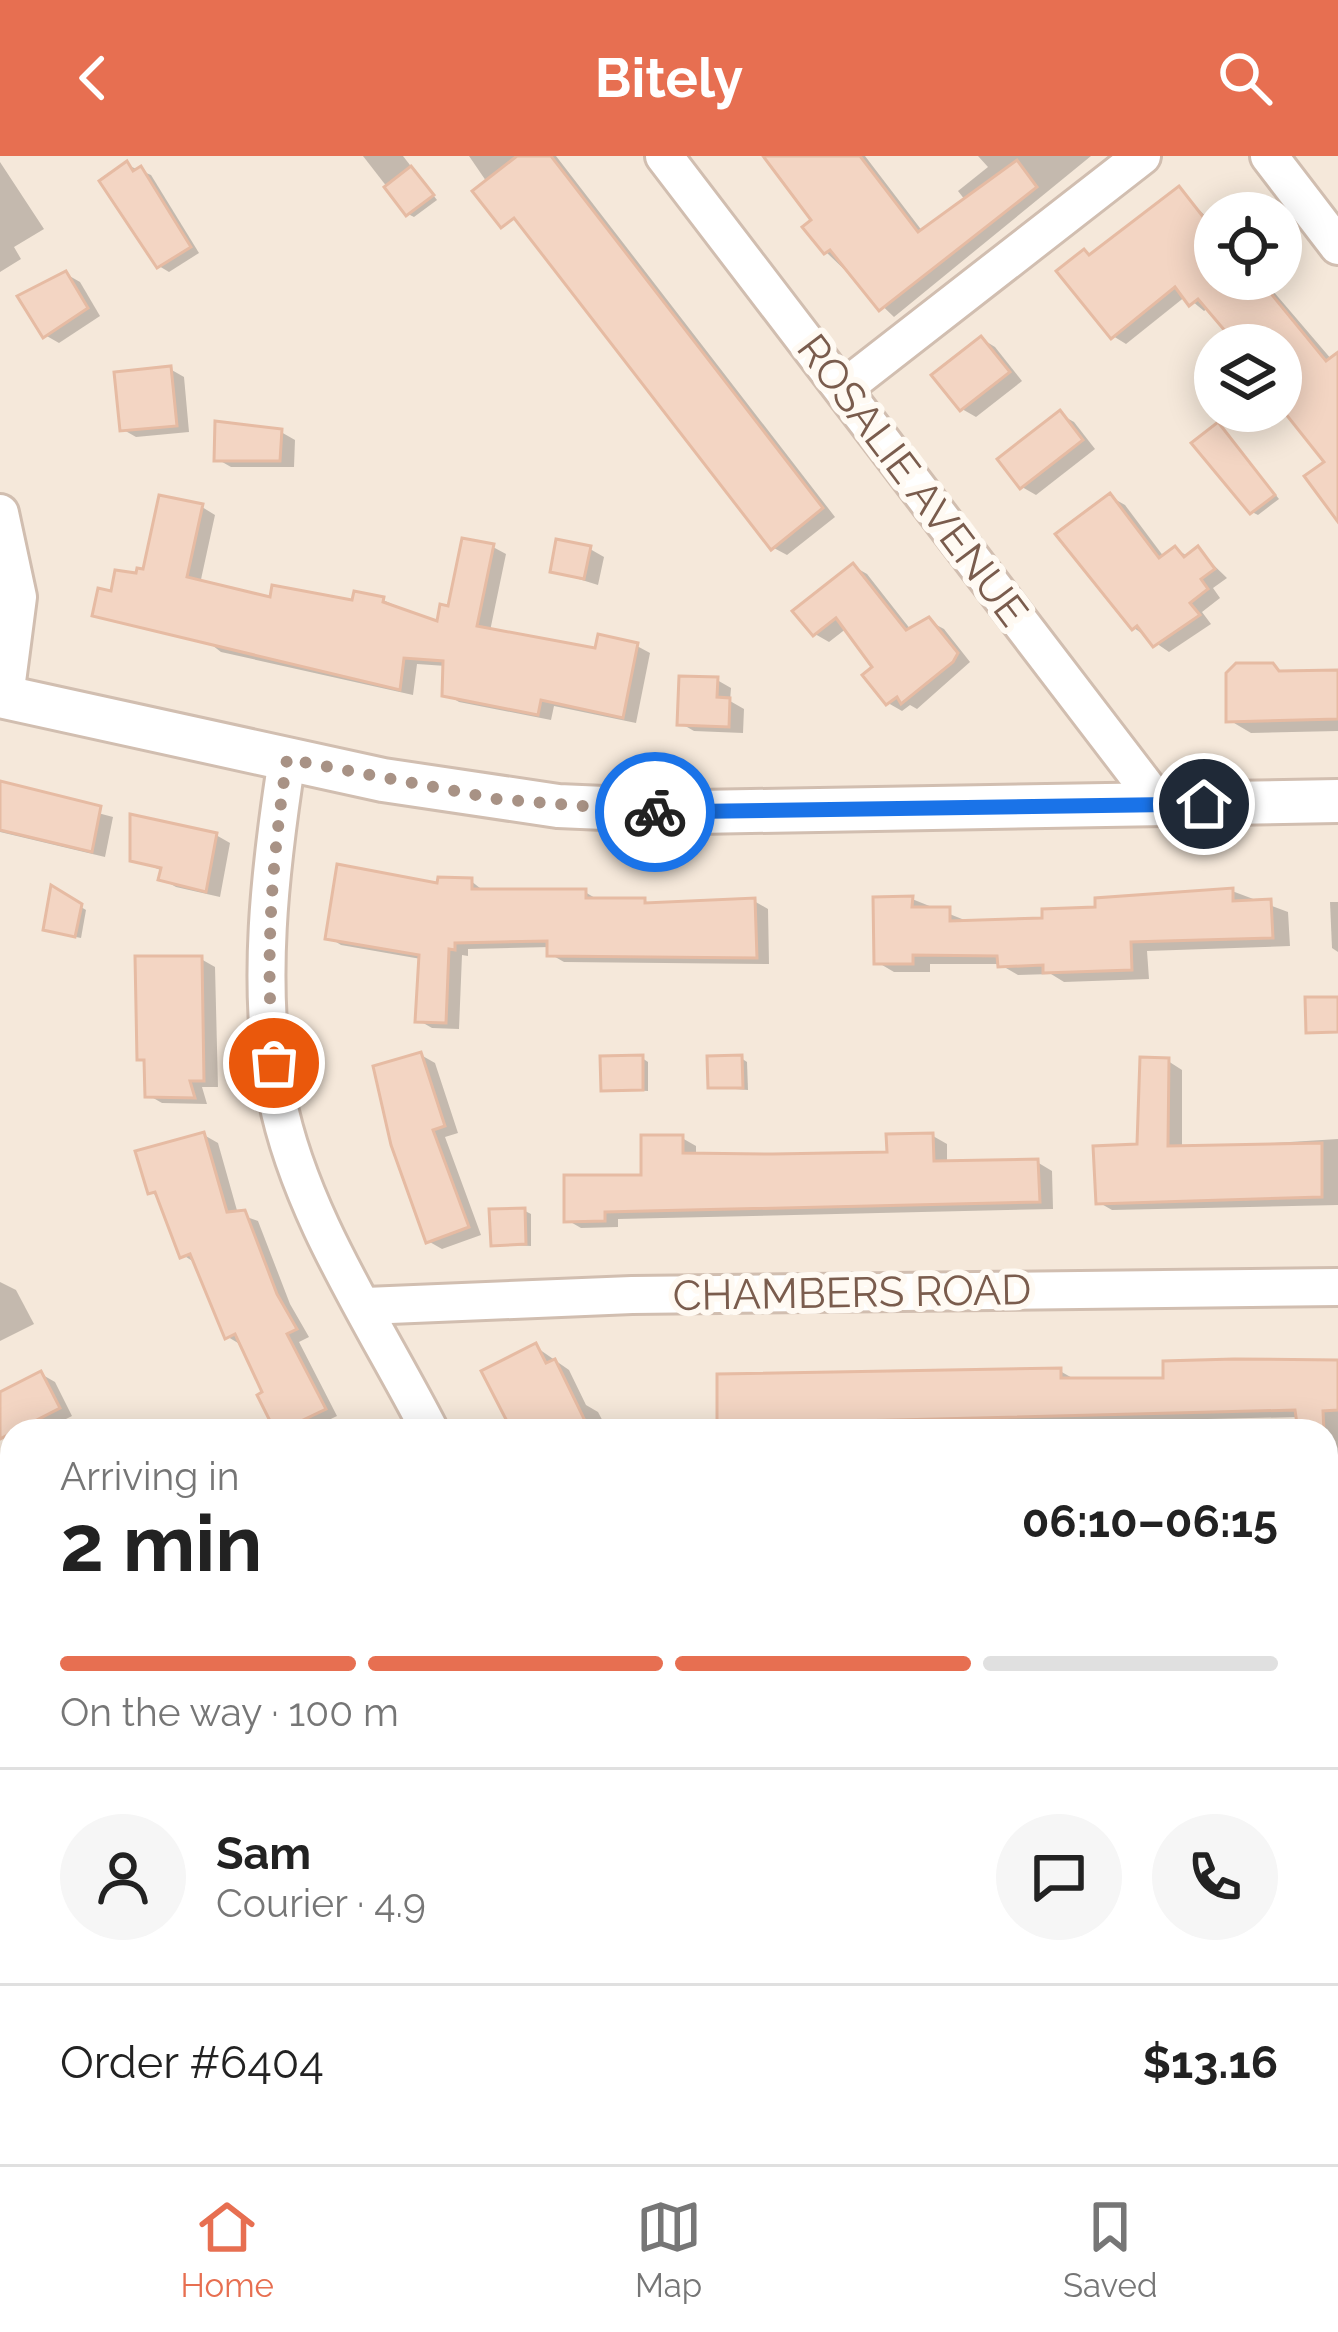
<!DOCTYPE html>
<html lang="en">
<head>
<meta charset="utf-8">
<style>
  :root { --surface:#fff; --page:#f6f6f6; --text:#222; --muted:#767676; --line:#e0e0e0; --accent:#e76f51 }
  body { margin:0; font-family:Raleway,sans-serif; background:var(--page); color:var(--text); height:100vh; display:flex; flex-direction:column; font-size:45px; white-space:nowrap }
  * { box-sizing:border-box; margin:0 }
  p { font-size:39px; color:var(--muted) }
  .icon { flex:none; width:66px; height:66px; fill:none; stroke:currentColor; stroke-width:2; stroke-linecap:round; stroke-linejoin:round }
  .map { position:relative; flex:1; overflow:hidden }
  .sheet { position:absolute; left:0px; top:1263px; width:1338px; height:747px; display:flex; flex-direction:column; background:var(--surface); border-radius:36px 36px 0 0; box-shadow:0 6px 30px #0003 }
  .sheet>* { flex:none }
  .tools { position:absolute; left:1194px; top:36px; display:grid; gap:24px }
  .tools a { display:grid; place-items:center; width:108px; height:108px; border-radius:50%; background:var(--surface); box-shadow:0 6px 30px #0003; font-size:60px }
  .pin { position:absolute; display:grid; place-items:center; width:102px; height:102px; color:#fff; margin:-51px; border:6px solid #fff; border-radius:50%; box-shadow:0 3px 12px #0007 }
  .courier { position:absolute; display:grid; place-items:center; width:120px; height:120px; margin:-60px; border:9px solid #1a73e8; border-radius:50%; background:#fff; color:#222; box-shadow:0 3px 15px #0007 }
  .overview em { font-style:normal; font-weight:700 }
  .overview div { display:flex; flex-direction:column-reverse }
  .overview { display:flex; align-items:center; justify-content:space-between; height:204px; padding:0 60px }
  h1 { font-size:78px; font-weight:700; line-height:90px }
  .bar { display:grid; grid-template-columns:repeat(4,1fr); gap:18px 12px; align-content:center; height:144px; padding:0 60px }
  .bar i { height:15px; border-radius:9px; background:var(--line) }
  .bar .current { background:var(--accent) }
  .bar p { grid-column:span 4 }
  .line { display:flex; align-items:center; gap:30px; padding:0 60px; border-top:3px solid var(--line) }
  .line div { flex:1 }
  .round { display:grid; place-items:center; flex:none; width:126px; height:126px; border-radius:63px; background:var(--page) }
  header { display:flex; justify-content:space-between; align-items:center; height:156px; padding:0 60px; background:var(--accent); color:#fff; font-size:54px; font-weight:700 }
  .menu { display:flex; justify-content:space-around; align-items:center; height:168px; border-top:3px solid var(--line); background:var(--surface); font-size:33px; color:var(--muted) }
  .menu a { display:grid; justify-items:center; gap:6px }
  .menu .current { color:var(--accent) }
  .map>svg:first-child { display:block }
  .residential { fill:#f5e8da; fill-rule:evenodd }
  .shadow { fill:#0003 }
  .building { fill:#f3d5c3; stroke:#e6bba3; stroke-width:3 }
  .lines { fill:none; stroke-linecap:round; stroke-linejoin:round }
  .minor-casing { stroke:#d1beb0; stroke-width:42 }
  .tertiary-casing { stroke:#d1beb0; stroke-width:48 }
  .minor { stroke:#fff; stroke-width:36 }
  .tertiary { stroke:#fff; stroke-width:42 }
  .done { stroke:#a89285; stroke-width:12; stroke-dasharray:0 21.6 }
  .route { stroke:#1a73e8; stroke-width:15 }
  .labels { text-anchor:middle; stroke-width:12; stroke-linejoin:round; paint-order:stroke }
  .street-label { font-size:42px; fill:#7a5c4d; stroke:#fffaf3 }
</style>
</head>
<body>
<header><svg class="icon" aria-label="back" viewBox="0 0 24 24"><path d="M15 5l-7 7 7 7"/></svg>Bitely<svg class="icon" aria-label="search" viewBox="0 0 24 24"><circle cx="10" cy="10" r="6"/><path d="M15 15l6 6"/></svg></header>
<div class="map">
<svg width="1338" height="2008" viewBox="0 0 1338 2008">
  <rect width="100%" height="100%" fill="#fdf6ec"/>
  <path class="residential" d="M0 0H1338V2008H893L876 1998H1326V1275H12V1478L0 1471ZM1215 57H1281V123H1215ZM1215 189H1281V255H1215Z"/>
  <g class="shadow">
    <polygon points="363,0 403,0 437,44 414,61 408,58"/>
    <polygon points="469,0 556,0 835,361 787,399 772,391 524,70 512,63"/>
    <polygon points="767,0 865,0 923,76 965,44 958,35 988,11 978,0 1091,0 894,161 826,96 815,65"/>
    <polygon points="0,6 44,73 14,91 21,103 0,116"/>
    <polygon points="127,9 151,19 199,97 169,116 159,110"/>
    <polygon points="1180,34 1215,70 1215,123 1271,123 1267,128 1338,211 1338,361 1328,306 1281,246 1281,189 1237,189 1208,152 1204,155 1186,140 1126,188 1113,180 1092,101"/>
    <polygon points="66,118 80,126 100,160 59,187 45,179 21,140"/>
    <polygon points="982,183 995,191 1022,225 976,261 962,253"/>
    <polygon points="170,213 184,221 189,276 136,281 122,273"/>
    <polygon points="1060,258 1074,266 1095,293 1036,339 1022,331"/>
    <polygon points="1218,269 1279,343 1258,359 1252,356"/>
    <polygon points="281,276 295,284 294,311 231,311 217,303"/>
    <polygon points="1111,341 1125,349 1164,401 1176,393 1189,401 1198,394 1227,422 1213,432 1220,442 1202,456 1211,468 1169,496 1134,472"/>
    <polygon points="202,351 215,359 200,428 272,444 383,444 439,469 493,391 506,398 490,475 597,496 637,490 650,497 636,567 554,550 551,564 459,546 446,538 446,510 417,508 413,539 221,496 208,486 96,458 145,416"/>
    <polygon points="590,393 604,401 598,429 553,415"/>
    <polygon points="853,410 867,418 911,474 929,465 944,473 970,506 917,553 910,549 902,555 888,547 877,511 847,472 829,486 815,478"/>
    <polygon points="1272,510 1286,518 1338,517 1338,575 1251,577 1229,564"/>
    <polygon points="717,524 731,532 730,545 744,553 743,577 694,575 680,567"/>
    <polygon points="0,631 113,661 105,701 0,676"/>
    <polygon points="216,679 230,687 220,741 176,731 162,723 163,715 133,703"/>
    <polygon points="471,725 485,736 585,736 600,745 644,745 653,750 754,745 768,753 769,808 564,806 550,798 550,791 468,793 468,800 462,799 459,873 432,872 418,864 421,803 341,789 328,781 440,731"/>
    <polygon points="53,734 86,754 81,782 52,776"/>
    <polygon points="1232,735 1288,756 1290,790 1147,795 1149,823 1064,826 1051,818 1018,819 999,808 930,808 930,816 894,816 877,806 912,743 967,765 1045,765"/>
    <polygon points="1330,746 1338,746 1338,796 1332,792"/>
    <polygon points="201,803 215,811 218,931 202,931 207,948 162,947 148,939 147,907 140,903"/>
    <polygon points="421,899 435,907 458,977 445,981 481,1079 442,1093 428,1085"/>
    <polygon points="642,902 648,906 648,935 604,933"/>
    <polygon points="741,902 747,906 748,934 711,931"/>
    <polygon points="1168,905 1182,914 1182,993 1338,983 1338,1049 1112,1054 1098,1046 1140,990"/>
    <polygon points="204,979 218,987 238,1058 258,1065 290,1148 309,1181 299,1186 337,1260 306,1275 280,1275 243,1190 228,1181 197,1108 183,1099 161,1042 150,1036"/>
    <polygon points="933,980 947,988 947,1008 1037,1006 1052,1015 1053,1053 618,1063 618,1071 581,1072 567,1064 644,1022 682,982 696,990 696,1000 890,999"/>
    <polygon points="525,1055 531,1058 531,1090 494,1088"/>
    <polygon points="0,1126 16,1134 34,1168 0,1185"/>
    <polygon points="536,1191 569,1214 586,1249 598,1256 608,1275 515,1275"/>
    <polygon points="1338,1207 1338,1332 1326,1333 1326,1275 1301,1275 1299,1261 905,1270 907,1275 720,1275 1060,1215 1074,1223 1167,1225"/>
    <polygon points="41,1218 55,1226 72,1260 60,1266 65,1275 12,1275 12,1281 0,1265 0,1239"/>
    <polygon points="1326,1505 1338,1523 1338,1546 1326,1553"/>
    <polygon points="0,1641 12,1648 12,1788 0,1794"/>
    <polygon points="12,1898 12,1975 0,1981 0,1904"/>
    <polygon points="345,1998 397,1998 401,2008 337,2008 335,2003"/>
    <polygon points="453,1998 497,1998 478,2008 464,2008"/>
    <polygon points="708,1998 725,2008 688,2008"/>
  </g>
  <g class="building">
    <polygon points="517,0 551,0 823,352 771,394 514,62 501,72 472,35"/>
    <polygon points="763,0 860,0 918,76 1017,4 1037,31 879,155 830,94 824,98 802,71 811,64"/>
    <polygon points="127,5 133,15 141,10 191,91 157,112 99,25"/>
    <polygon points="411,10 434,39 406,60 384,31"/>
    <polygon points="1179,30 1215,76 1215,123 1259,123 1326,205 1338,196 1338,366 1304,320 1324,306 1281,252 1281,189 1237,189 1198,143 1189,150 1175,131 1111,183 1056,115 1084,93 1089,99"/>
    <polygon points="66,115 88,152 43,182 17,140"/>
    <polygon points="981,180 1010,216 960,255 931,219"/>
    <polygon points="171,210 177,270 120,275 114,216"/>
    <polygon points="1060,254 1083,284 1020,333 997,303"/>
    <polygon points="215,265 282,273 280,305 214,305"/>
    <polygon points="1218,266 1275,339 1250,358 1191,287"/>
    <polygon points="1110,337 1159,402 1175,390 1184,401 1198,390 1215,413 1201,423 1208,433 1190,447 1200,459 1153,491 1137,470 1132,474 1055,378"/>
    <polygon points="159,339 203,348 187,421 270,441 272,429 352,444 354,435 384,441 383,446 437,465 440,448 448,450 462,382 494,388 477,470 595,492 598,478 638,487 623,562 541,544 538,559 442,540 443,505 404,502 400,534 92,460 98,432 111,435 115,414 136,417 137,412 143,413"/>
    <polygon points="556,383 591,390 584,423 550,416"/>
    <polygon points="853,407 906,474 929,461 958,497 953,506 901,548 897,541 886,549 862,519 872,511 836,462 813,480 792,455"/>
    <polygon points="1236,507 1273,507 1279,515 1338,514 1338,563 1226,566 1226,517"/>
    <polygon points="679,520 718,521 717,541 730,542 729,571 677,569"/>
    <polygon points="0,625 101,650 92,696 0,674"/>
    <polygon points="130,658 217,677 206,736 158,724 161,712 130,705"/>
    <polygon points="337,708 437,727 438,721 472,722 472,733 586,733 586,742 645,742 645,747 755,742 757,802 547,800 547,785 455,787 455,794 449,793 446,867 415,866 419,799 325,783"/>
    <polygon points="51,729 82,748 75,781 43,774"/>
    <polygon points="1233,732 1233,745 1271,743 1273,782 1131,786 1132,814 1043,817 1043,809 998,811 997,800 913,799 913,808 874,808 873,741 913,740 912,751 950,751 950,765 1042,762 1042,753 1095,751 1095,742"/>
    <polygon points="135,800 202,800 204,925 190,925 195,942 145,941 144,904 137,904"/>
    <polygon points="1305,841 1338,841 1338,876 1306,877"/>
    <polygon points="421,896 445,970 433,974 469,1071 426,1087 391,989 373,910"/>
    <polygon points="643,899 643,934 601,935 600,900"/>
    <polygon points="742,899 743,932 708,932 707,900"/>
    <polygon points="1140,901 1169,902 1168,990 1322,987 1322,1041 1096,1048 1093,990 1137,988"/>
    <polygon points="204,976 227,1056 245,1054 277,1138 297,1173 287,1178 326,1253 280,1275 275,1275 257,1239 262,1236 235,1178 225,1183 190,1098 180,1102 155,1036 148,1038 135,995"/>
    <polygon points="933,977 934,1005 1038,1003 1040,1046 605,1056 605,1065 564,1066 564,1019 641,1019 641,979 683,979 683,997 773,998 887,996 886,978"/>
    <polygon points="525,1052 526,1088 491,1090 489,1053"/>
    <polygon points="536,1187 546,1207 555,1203 590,1275 512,1275 481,1215"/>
    <polygon points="1234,1203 1338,1204 1338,1254 1323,1255 1324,1275 1298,1275 1295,1254 857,1265 857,1275 717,1275 717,1218 1061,1212 1061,1222 1163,1222 1163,1205"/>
    <polygon points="41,1215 60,1252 0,1283 0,1236"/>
  </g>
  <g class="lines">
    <g class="minor-casing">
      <g id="minor">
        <polyline points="664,0 1160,649"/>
        <polyline points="1269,0 1338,90"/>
        <polyline points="844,232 1142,0"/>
        <polyline points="0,357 18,441 5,541"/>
        <path d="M287 603C270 713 256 830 277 942 300 1059 376 1170 430 1275"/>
        <polyline points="366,1150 632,1139 1338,1131"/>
        <polyline points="1326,1369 1338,1360"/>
        <polyline points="0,1458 12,1481"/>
        <polyline points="1326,1969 1338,1967"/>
        <polyline points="273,1998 278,2008"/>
        <polyline points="806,1998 811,2008"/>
        <polyline points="113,2008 132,1998"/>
        <polyline points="1185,2008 1216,1998"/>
      </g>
    </g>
    <g class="tertiary-casing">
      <polyline id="tertiary" points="0,540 383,624 558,650 697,656 1338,645"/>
    </g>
    <use href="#minor" class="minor"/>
    <use href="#tertiary" class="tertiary"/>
  </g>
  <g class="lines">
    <path class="done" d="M274 907C264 803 272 705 287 603L497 643 655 656"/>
    <polyline class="route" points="655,656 1204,648"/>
  </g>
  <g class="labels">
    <g class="street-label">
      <text transform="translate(913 324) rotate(53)" y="15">ROSALIE AVENUE</text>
      <text transform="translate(852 1136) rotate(-1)" y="15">CHAMBERS ROAD</text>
    </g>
  </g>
</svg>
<div class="tools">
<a><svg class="icon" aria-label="locate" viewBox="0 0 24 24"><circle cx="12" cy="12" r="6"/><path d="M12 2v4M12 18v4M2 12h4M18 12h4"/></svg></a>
<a><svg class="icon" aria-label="layers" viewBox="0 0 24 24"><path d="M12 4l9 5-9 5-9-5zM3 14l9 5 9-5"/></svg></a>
</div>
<div class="pin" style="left:274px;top:907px;background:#ea580c"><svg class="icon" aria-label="bag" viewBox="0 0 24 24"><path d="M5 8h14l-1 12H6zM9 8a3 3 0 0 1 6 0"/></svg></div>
<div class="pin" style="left:1204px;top:648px;background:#1f2937"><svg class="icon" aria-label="home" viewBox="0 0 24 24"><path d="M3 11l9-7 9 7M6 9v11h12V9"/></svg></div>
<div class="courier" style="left:655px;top:656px"><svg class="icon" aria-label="bike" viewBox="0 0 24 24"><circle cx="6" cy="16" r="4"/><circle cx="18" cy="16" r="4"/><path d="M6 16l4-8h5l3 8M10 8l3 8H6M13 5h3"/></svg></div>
<section class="sheet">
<div class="overview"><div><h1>2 min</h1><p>Arriving in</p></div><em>06:10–06:15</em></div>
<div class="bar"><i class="current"></i><i class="current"></i><i class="current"></i><i></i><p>On the way · 100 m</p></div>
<div class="line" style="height:216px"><a class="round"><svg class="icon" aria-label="person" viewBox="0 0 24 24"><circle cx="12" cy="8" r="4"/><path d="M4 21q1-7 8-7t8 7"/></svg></a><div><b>Sam</b><p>Courier · 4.9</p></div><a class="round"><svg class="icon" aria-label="chat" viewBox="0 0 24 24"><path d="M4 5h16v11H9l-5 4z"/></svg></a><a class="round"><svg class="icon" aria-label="phone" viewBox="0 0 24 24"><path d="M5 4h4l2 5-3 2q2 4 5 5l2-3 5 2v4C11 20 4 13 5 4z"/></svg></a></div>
<div class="line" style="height:156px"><div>Order #6404</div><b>$13.16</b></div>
</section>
</div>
<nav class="menu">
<a class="current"><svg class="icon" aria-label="home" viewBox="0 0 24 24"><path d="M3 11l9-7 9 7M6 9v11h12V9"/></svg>Home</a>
<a><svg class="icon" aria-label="map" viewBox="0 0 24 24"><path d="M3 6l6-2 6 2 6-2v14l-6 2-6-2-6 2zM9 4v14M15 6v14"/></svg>Map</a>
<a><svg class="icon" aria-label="saved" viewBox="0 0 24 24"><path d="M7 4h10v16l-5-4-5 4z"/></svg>Saved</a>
</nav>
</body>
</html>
